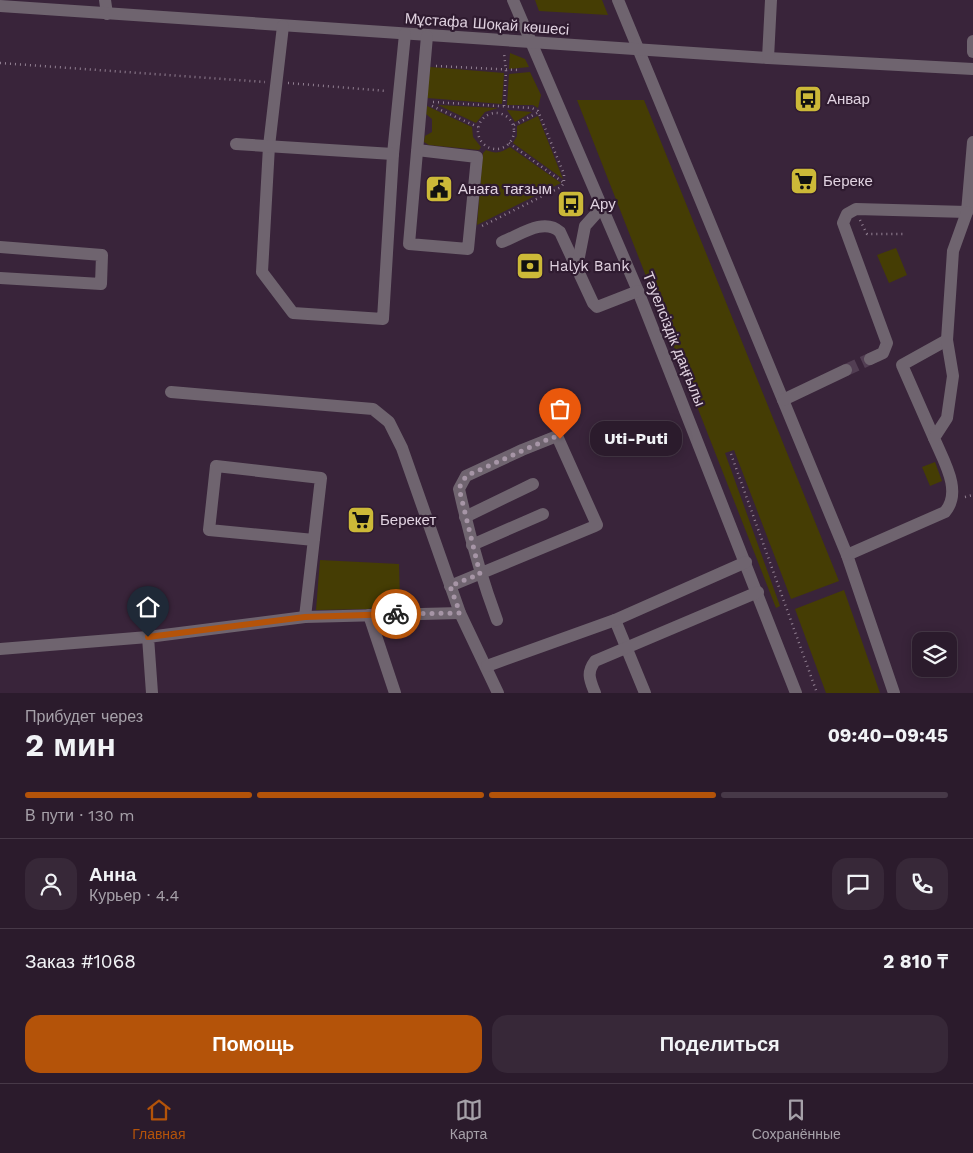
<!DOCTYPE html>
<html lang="ru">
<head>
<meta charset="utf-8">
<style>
  :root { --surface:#2b1b2c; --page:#372838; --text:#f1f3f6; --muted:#a6a1a9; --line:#473948; --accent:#b45309 }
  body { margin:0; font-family:"Work Sans",sans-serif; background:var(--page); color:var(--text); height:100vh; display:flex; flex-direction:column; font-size:19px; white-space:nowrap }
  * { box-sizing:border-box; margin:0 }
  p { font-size:16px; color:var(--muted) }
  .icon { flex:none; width:28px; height:28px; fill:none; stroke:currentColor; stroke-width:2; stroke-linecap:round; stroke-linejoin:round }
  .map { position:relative; height:693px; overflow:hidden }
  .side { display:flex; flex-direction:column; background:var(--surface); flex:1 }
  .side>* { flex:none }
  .fabs { position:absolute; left:912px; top:632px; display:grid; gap:10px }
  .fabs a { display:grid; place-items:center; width:45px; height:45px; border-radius:10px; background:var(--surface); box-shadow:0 2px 12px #0003,0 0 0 1px var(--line); font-size:25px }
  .pin { position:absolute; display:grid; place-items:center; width:42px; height:42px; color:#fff; margin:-51px -21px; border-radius:50% 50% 50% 0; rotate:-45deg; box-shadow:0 0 5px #0007 }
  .pin .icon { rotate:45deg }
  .courier { position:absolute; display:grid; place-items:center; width:50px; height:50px; margin:-25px; border:4px solid #b45309; border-radius:50%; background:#fff; color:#222; box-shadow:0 1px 6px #0007 }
  .bubble { position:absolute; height:35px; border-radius:15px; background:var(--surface); box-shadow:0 2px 12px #0003,0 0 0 1px var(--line); font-size:16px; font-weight:700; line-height:35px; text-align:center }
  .summary em { font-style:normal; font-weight:700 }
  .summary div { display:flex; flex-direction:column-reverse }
  .summary { display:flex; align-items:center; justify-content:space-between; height:85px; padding:0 25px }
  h1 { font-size:32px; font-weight:700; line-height:38px }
  .bar { display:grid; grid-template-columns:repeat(4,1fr); gap:8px 5px; align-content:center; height:60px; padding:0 25px }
  .bar i { height:6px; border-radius:4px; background:var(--line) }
  .bar .current { background:var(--accent) }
  .bar p { grid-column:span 4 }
  .line { display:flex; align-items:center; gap:12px; padding:0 25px; border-top:1px solid var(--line) }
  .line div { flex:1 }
  .round { display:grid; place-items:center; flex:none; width:52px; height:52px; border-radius:15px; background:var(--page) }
  .primary-button { display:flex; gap:10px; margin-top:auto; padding:10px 25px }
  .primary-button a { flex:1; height:58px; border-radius:15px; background:var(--accent); color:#fff; font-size:20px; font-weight:700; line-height:58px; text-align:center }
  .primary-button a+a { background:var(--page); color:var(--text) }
  .tab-bar { display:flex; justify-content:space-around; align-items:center; height:70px; border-top:1px solid var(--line); background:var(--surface); font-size:14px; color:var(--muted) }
  .tab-bar a { display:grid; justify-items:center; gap:2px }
  .tab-bar .current { color:var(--accent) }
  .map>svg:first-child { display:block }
  .green { fill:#453d04 }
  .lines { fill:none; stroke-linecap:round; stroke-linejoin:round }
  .minor-tunnel { stroke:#523e53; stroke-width:12; stroke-dasharray:12 6; stroke-linecap:butt }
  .path { stroke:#928092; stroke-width:2.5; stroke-dasharray:1 4; stroke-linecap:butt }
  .minor { stroke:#6f646f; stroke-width:12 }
  .done { stroke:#a695a6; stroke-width:5; stroke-dasharray:0 9 }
  .route { stroke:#b45309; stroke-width:6 }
  .labels { text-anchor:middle; stroke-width:4.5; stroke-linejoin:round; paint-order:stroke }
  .street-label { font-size:15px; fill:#e0d2e0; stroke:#2f1b30 }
  .poi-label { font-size:15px; fill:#e0d2e0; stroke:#2f1b30; text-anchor:start }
</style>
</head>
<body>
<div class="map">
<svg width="973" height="693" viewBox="0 0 973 693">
  <rect width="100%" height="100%" fill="#39243a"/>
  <g class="green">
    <polygon points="535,0 602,0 608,15 539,11"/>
    <polygon points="510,53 525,59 529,67 509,69"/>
    <polygon points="430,67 504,73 502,104 427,98"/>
    <polygon points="530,72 541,95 538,108 533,105 507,105 509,74"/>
    <polygon points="577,100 644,100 839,581 791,599 734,450 725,453 780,606 776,608"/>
    <polygon points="438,105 498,108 485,112 476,123"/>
    <polygon points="427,106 472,127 473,137 481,147 479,150 429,145 424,142 425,136 432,132 432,119 426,114"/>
    <polygon points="507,110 532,112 515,122"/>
    <polygon points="538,116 563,179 513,143 517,136 517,126"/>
    <path d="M510 147 561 183 477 225 483 153 486 150C496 154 501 153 510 147Z"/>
    <polygon points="896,248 907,275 889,283 877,255"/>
    <polygon points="935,462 942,481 930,486 922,467"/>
    <polygon points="320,560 399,564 400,600 368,609 316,610"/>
    <polygon points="844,590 880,693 826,693 795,609"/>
  </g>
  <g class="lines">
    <polyline class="minor-tunnel" points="846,370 870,359"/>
    <g class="path">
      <polyline points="0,63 265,82"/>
      <polyline points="436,66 519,70"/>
      <polyline points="288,83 387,91"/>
      <polyline points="433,102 532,108 538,111 564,174 564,183 561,187 482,226"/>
      <polyline points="432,106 478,127"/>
      <polyline points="504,106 506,71 504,53"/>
      <circle cx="496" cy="131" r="18"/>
      <polyline points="514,125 539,112"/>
      <polyline points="509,143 564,183"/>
      <polyline points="860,220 867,234 905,234"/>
      <polyline points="731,454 817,693"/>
      <polyline points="965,497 973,495"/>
    </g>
    <g class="minor">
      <polyline points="105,0 107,14"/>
      <polyline points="513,0 638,291 796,693"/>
      <polyline points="618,0 847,555 894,693"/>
      <polyline points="0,6 768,58 973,69"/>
      <polyline points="283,26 269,146 262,272 293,313 383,319 393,154 405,34"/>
      <polyline points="973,41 973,52"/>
      <polyline points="768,58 771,0"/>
      <polyline points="236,144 393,154"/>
      <polyline points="417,150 477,157 468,249 409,244 427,36"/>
      <path d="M502 242C520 235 544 217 560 232L593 303 597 307 638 291"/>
      <polyline points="0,247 102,255 101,284 0,278"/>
      <polyline points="577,267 585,226 602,207"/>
      <polyline points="870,359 883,353 887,343 843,223 847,214 856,209 967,212 973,142"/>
      <polyline points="171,392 373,409 389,422 402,448 460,613 498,693"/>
      <polyline points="783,400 846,370"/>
      <polyline points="934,438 902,365 947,340"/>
      <polyline points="465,517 533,484"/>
      <polyline points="472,545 543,514"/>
      <path d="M847 555 945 512C963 491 943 460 934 438L947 418 953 376 947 340 953 251 967 212"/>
      <path d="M450 586 595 526 597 525 557 436 522 450 466 476 459 489C469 534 481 577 497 620"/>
      <polyline points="369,615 395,693"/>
      <polyline points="305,617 321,478 216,466 209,530 314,540"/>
      <polyline points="615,620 645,693"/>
      <polyline points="0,649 148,637"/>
      <polyline points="487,666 615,620 746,562"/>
      <polyline points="152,693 148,637 305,617 460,613"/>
      <path d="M595 693C590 680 586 673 595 661L758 592"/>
    </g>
  </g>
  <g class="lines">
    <polyline class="done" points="396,614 460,613 450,586 480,574 459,488 466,476 553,437 560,439"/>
    <polyline class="route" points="148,637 305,617 396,614"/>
  </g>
  <defs>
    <g id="bus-square" transform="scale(1.4375)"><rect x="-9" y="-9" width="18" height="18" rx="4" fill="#ccb938" stroke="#2f1b30"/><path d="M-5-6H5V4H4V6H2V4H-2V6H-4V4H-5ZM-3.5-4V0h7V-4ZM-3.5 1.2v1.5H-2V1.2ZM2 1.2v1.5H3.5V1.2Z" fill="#111"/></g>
    <g id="supermarket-square" transform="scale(1.4375)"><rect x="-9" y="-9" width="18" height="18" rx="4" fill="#ccb938" stroke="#2f1b30"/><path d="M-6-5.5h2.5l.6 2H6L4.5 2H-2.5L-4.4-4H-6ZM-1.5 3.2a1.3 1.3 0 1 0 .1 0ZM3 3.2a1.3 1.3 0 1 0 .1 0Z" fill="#111"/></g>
    <g id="civic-square" transform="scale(1.4375)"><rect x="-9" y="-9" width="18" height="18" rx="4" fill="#ccb938" stroke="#2f1b30"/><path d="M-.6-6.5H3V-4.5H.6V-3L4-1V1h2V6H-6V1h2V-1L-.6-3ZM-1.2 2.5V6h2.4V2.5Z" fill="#111"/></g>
    <g id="bank-square" transform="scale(1.4375)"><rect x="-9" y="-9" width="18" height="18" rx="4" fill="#ccb938" stroke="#2f1b30"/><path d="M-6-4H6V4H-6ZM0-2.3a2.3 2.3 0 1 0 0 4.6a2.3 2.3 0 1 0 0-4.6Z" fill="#111"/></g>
  </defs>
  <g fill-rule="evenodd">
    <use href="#bus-square" x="808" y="99"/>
    <use href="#supermarket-square" x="804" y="181"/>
    <use href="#civic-square" x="439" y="189"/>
    <use href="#bus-square" x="571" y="204"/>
    <use href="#bank-square" x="530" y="266"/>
    <use href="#supermarket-square" x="361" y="520"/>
  </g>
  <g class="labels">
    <g class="street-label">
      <text transform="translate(487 24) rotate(4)" y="5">Мұстафа Шоқай көшесі</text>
      <text transform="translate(674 339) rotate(68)" y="5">Тәуелсіздік даңғылы</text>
    </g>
    <g class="poi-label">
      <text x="827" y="104">Анвар</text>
      <text x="823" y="186">Береке</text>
      <text x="458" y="194">Анаға тағзым</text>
      <text x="590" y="209">Ару</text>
      <text x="549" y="271">Halyk Bank</text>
      <text x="380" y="525">Берекет</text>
    </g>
  </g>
</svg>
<div class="fabs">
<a><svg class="icon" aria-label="layers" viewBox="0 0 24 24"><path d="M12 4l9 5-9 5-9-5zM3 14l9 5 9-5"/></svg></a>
</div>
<div class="pin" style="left:560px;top:439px;background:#ea580c"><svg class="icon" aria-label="bag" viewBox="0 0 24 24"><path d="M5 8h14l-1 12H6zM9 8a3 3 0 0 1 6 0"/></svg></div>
<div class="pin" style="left:148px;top:637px;background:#1f2937"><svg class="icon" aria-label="home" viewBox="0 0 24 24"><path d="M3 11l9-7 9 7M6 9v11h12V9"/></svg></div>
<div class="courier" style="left:396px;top:614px"><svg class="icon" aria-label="bike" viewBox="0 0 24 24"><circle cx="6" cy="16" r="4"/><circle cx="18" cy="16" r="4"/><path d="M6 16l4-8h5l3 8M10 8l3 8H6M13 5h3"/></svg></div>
<div class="bubble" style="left:590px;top:421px;width:92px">Uti-Puti</div>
</div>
<section class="side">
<div class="summary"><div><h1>2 мин</h1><p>Прибудет через</p></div><em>09:40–09:45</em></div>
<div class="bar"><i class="current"></i><i class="current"></i><i class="current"></i><i></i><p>В пути · 130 m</p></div>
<div class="line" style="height:90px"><a class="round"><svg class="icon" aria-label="person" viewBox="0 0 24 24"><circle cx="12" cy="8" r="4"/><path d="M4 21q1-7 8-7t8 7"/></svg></a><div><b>Анна</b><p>Курьер · 4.4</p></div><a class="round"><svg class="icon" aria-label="chat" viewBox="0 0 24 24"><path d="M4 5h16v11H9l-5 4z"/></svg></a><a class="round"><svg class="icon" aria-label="phone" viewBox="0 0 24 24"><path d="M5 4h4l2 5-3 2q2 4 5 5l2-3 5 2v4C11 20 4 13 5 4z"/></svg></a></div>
<div class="line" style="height:65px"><div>Заказ #1068</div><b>2 810 ₸</b></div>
<div class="primary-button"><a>Помощь</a><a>Поделиться</a></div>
</section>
<nav class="tab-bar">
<a class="current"><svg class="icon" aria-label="home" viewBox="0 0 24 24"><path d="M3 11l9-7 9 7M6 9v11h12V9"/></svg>Главная</a>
<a><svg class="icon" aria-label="map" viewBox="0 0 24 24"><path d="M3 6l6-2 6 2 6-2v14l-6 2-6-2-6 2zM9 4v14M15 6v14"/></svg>Карта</a>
<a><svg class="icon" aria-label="saved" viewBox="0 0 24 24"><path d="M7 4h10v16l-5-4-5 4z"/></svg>Сохранённые</a>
</nav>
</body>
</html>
